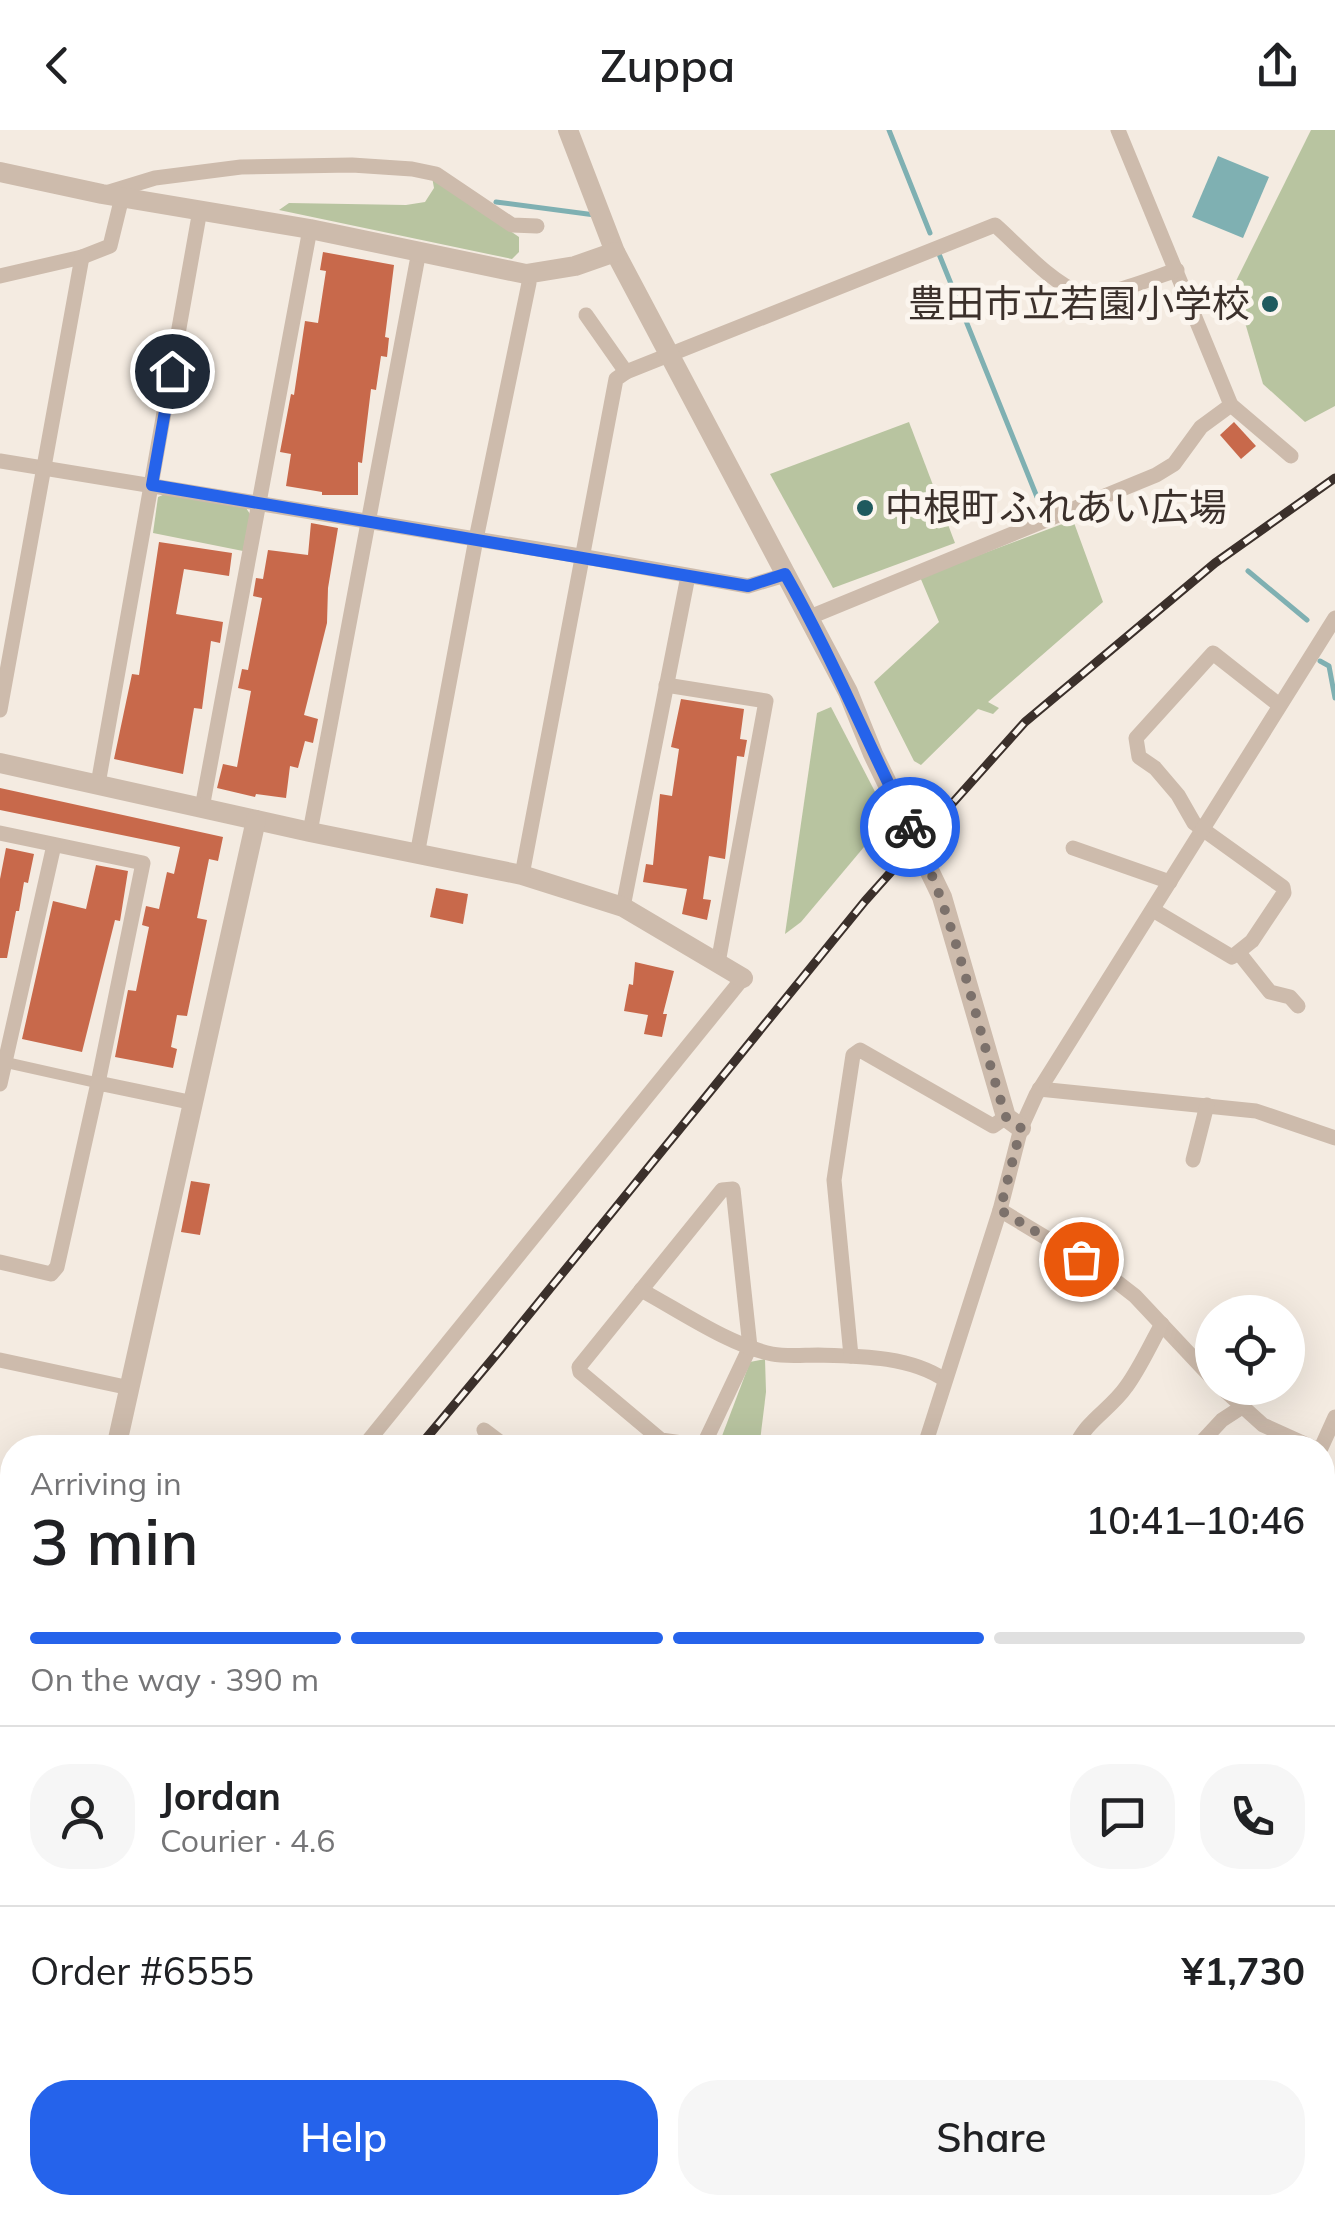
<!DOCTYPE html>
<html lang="en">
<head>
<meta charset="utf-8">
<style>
  :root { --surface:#fff; --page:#f6f6f6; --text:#202124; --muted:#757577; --line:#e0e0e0; --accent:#2563eb }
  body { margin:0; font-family:Mulish,"Noto Sans JP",sans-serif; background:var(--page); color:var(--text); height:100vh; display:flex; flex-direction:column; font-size:38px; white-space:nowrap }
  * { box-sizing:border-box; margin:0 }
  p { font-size:32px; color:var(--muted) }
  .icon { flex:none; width:55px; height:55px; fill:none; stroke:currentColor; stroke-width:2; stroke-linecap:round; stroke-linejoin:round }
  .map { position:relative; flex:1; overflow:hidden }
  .details { position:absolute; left:0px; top:1305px; width:1335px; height:780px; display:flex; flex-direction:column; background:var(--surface); border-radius:40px 40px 0 0; box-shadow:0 10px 40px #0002 }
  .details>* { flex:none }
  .tools { position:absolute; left:1195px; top:1165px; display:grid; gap:20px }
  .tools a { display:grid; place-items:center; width:110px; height:110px; border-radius:50%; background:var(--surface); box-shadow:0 10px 40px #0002; font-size:50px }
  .pin { position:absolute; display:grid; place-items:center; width:85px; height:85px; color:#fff; margin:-42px; border:5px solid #fff; border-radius:50%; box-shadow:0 2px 10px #0007 }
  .courier { position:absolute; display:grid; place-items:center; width:100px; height:100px; margin:-50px; border:8px solid #2563eb; border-radius:50%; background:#fff; color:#222; box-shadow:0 2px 12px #0007 }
  .headline em { font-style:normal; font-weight:600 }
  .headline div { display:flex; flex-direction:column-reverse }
  .headline { display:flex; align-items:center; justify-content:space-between; height:170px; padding:0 30px }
  h1 { font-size:65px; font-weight:600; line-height:75px }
  .bar { display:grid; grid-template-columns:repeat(4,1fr); gap:15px 10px; align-content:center; height:120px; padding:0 30px }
  .bar i { height:12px; border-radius:8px; background:var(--line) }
  .bar .current { background:var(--accent) }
  .bar p { grid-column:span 4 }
  .line { display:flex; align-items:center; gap:25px; padding:0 30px; border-top:2px solid var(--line) }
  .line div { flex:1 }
  .round { display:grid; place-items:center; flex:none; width:105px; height:105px; border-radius:40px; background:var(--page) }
  .button { display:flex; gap:20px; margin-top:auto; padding:20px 30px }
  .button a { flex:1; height:115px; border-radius:40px; background:var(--accent); color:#fff; font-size:40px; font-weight:600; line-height:115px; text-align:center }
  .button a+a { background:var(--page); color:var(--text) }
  header { display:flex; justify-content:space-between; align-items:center; height:130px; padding:0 30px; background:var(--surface); font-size:45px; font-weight:600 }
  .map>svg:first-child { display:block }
  .green { fill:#b8c4a0 }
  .water { fill:#7fb0b2 }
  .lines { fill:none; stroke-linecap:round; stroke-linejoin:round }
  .stream { stroke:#7fb0b2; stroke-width:5 }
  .building { fill:#c8694b }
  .pedestrian { stroke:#cdbbac; stroke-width:11 }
  .minor { stroke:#cdbbac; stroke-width:15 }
  .tertiary { stroke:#cdbbac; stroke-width:20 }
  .rail-casing { stroke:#3b302b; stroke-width:9 }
  .rail { stroke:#fbf5ee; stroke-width:5; stroke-dasharray:15; stroke-linecap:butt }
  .done { stroke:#7c716b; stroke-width:10; stroke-dasharray:0 18 }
  .route { stroke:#2563eb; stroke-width:12 }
  .poi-dot { fill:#1f5a5e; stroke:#fbf5ee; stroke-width:4 }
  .labels { text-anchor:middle; stroke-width:10; stroke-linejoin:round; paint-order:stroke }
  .poi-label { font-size:38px; fill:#3b302b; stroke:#fbf5ee; text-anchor:end }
</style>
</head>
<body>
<header><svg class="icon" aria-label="back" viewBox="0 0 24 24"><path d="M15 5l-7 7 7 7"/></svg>Zuppa<svg class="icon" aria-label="share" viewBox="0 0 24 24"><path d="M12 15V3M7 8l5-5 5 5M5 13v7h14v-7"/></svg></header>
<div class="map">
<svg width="1335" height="2085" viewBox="0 0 1335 2085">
  <rect width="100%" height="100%" fill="#f4ebe1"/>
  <g class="green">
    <polygon points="1311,0 1335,0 1335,276 1305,292 1263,254 1234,155"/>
    <polygon points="432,47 519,107 519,122 512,129 279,80 289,73 406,75 425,72 434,58"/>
    <polygon points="909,292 955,413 833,458 770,344"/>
    <polygon points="165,364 246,378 250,384 243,421 153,403 158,367"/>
    <polygon points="1073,390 1103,472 988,572 999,578 993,584 978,579 921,635 914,631 874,552 939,492 920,447"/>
    <polygon points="831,577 885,681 885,692 801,792 785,804 817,583"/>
    <polygon points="765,1229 766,1262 760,1311 722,1306 750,1232"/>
  </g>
  <polygon class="water" points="1218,26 1269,47 1243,108 1192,87"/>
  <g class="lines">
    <g class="stream">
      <polyline points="889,0 930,103"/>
      <polyline points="496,72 595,85"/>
      <polyline points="939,124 1037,367"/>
      <polyline points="1248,441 1307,490"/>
      <polyline points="1320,531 1329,536 1335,568"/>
    </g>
  </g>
  <g class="building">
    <polygon points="323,122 394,135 385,207 389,208 387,227 381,226 376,260 371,259 362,333 358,332 358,365 322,365 322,362 286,356 291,324 280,322 291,264 294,265 305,191 318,193 326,141 320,140"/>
    <polygon points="1234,292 1256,316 1241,329 1220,305"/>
    <polygon points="311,393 338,398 328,458 327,493 304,585 318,589 313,613 305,611 298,638 290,636 286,668 256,664 255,667 217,658 223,634 237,637 251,561 238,558 242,539 248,540 262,468 253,466 256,448 263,449 268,420 308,425"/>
    <polygon points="159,412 232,423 229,446 184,439 176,484 223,492 220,513 211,511 202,579 194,578 183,644 114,629 132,544 139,545"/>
    <polygon points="681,569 744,579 740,609 747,610 744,627 737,626 725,729 709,726 703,769 711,770 707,790 682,784 687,759 643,752 646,734 653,735 660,664 672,666 679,619 671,617"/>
    <polygon points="0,658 223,707 218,731 209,729 197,788 207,790 187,886 177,885 171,917 177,919 173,938 115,927 128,860 136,861 149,797 142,795 146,776 159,779 167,742 174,744 180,717 0,680"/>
    <polygon points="6,718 34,724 28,753 24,752 19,781 16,781 7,828 0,828 0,749"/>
    <polygon points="96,735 128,741 120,791 115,790 82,922 22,909 53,771 86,779"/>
    <polygon points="436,758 468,764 463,794 430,787"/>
    <polygon points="635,832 674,841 663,884 667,884 662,907 644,904 648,885 624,881 629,854 633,855"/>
    <polygon points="191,1051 210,1054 200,1105 181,1102"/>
  </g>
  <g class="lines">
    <polyline class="pedestrian" points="0,931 98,953"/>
    <g class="minor">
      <polyline points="1118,0 1231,275 1291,326"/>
      <polyline points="106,63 155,48 241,37 352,35 412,39 436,44 512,95 537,96"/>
      <polyline points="0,146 82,127 110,116 122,67"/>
      <polyline points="586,185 626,242"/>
      <polyline points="0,331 580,426 748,456 785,445"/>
      <polyline points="810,487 1156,345 1174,334 1201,297 1231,275"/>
      <polyline points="666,555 766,571 718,833"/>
      <polyline points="0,580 82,127"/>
      <polyline points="98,654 200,80"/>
      <polyline points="202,678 310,99"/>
      <polyline points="310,702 419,121"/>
      <polyline points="0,703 143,733 98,953"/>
      <polyline points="1073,718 1170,752"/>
      <polyline points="417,725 476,409 529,153 526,144"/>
      <path d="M522 745 616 249 626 242 995 95C1018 115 1051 153 1080 163 1103 170 1154 147 1177 140"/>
      <polyline points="623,777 688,446"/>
      <polyline points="1153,780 1232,827 1252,811 1284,763 1283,757 1194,693 1178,665 1155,638 1139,627 1136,608 1213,523 1279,575"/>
      <polyline points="1239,823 1270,862 1290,867 1298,876"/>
      <polyline points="0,954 54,715"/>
      <polyline points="1039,959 1256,981 1335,1008"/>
      <polyline points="1193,1030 1207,975"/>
      <polygon points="733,1059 750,1217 703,1316 661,1310 580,1242 579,1237 722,1060"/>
      <polyline points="1000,1080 1108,1145 1135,1166 1212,1248"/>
      <polyline points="0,1132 51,1144 57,1137 98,953 194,973"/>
      <path d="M641 1160C680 1181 729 1215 772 1224 787 1227 804 1225 818 1225 860 1226 910 1226 945 1250"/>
      <polyline points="851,1226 834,1050 853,925 860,920 993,996 1006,987"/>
      <polyline points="0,1230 130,1258"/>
      <polyline points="1222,1258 1263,1295 1314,1318"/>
      <polyline points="484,1300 508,1318"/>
      <polyline points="369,1310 743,848"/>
      <polyline points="924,1318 1000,1080 1021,998 1036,965 1335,488"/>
      <path d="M1075 1318C1085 1291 1110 1280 1126 1257 1140 1238 1150 1215 1162 1194"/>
      <polyline points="1196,1318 1222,1290 1242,1277"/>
      <polyline points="1321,1318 1335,1287"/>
      <polyline points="0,1370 12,1373"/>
      <polyline points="1322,1551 1335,1579"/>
      <polyline points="0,1763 12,1748"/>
      <polyline points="1322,1888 1335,1867"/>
      <polyline points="0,1914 12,1933"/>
      <polyline points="1322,1923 1335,1926"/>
      <polyline points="1322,2009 1335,2007"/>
      <polyline points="0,2069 12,2035"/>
      <polyline points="60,2072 76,2085"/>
      <polyline points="495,2072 511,2085"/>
      <polyline points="886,2072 891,2085"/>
      <polyline points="1286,2072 1306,2085"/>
      <polyline points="324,2085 332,2072"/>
      <polyline points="544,2085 554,2072"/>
      <polyline points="604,2085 610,2072"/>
      <polyline points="697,2085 706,2072"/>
      <polyline points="822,2085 831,2072"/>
      <polyline points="1180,2085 1189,2072"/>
    </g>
    <g class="tertiary">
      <polyline points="568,0 615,122 848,562 873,624 942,767 1006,987 1021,998"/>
      <polyline points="0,42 102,64 310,99 526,144 575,136 615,122"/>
      <polyline points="0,633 310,702 522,745 623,777 743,848"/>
      <polyline points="116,1318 256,690"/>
      <polyline points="0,1537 12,1539"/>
    </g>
    <g class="rail-casing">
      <g id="rail">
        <polyline points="418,1318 500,1220 865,771 1025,592 1215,433 1335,348"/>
        <polyline points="0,1827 12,1811"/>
      </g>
    </g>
    <use href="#rail" class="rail"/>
  </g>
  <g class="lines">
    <path class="done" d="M910 697C957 789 974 889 1006 987L1021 998 1000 1080 1081 1129"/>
    <path class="route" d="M172 241 152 355 748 456 785 444C832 526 867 613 910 697"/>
  </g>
  <g class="poi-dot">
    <circle cx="1270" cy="174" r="10"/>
    <circle cx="865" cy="378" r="10"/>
  </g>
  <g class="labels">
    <g class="poi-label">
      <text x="1250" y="187">豊田市立若園小学校</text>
      <text x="885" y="391" text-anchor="start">中根町ふれあい広場</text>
    </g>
  </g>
</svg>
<div class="tools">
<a><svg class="icon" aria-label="locate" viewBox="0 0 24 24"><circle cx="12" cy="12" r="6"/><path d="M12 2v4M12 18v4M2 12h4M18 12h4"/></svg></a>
</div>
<div class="pin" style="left:1081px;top:1129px;background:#ea580c"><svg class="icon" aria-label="bag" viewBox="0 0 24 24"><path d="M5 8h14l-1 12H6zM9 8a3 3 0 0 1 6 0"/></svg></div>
<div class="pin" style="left:172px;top:241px;background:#1f2937"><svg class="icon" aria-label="home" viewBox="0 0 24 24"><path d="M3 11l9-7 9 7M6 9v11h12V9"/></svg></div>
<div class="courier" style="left:910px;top:697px"><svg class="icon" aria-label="bike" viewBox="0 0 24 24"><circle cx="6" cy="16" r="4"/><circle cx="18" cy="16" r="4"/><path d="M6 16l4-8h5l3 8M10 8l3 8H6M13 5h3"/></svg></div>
<section class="details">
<div class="headline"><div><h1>3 min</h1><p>Arriving in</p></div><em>10:41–10:46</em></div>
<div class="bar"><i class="current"></i><i class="current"></i><i class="current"></i><i></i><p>On the way · 390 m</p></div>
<div class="line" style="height:180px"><a class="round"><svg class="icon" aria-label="person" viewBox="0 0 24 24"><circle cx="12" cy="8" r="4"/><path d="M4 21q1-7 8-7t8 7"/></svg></a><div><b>Jordan</b><p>Courier · 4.6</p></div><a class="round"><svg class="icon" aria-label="chat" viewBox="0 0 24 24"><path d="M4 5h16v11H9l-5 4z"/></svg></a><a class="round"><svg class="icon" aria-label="phone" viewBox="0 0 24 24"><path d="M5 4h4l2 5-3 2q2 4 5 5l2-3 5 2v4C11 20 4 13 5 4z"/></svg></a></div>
<div class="line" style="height:130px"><div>Order #6555</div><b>¥1,730</b></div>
<div class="button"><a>Help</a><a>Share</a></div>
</section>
</div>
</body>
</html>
